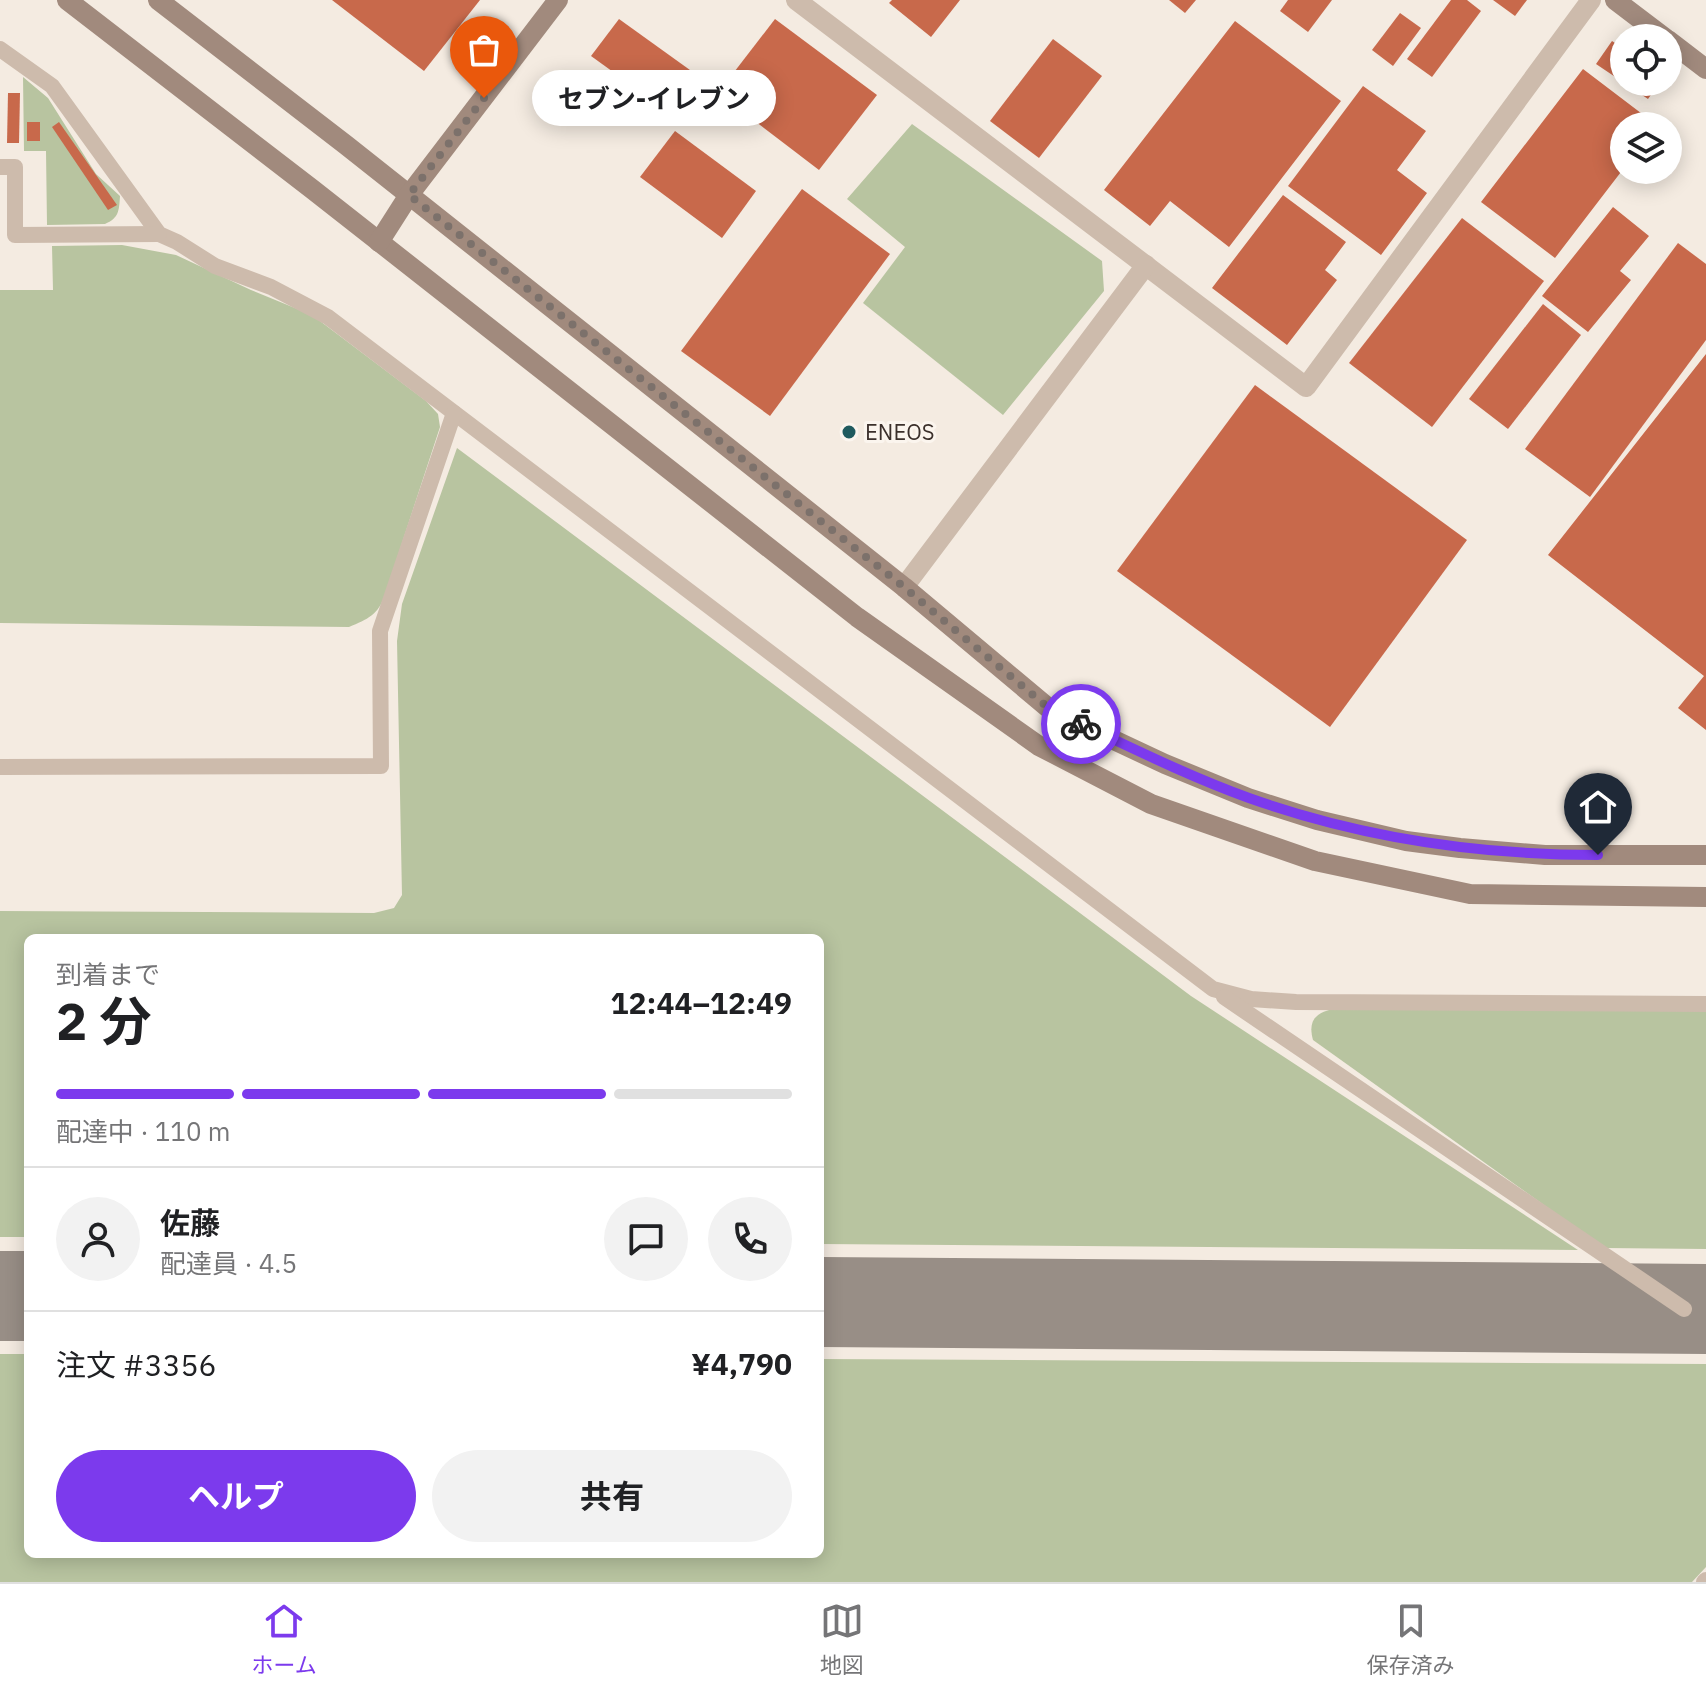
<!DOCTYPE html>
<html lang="ja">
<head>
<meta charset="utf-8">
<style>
  :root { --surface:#fff; --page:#f2f2f2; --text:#202124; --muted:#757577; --line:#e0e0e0; --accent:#7c3aed }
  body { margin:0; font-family:"IBM Plex Sans","Noto Sans JP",sans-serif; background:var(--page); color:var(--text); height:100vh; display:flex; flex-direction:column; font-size:30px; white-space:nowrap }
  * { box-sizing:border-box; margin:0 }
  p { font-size:26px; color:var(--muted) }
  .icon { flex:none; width:44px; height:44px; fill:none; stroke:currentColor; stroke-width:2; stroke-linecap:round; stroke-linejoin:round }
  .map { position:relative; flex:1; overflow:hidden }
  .panel { position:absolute; left:24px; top:934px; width:800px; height:624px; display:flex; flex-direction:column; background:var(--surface); border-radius:12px; box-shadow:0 4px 20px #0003 }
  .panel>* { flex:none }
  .controls { position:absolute; left:1610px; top:24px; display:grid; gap:16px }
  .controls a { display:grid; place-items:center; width:72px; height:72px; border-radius:50%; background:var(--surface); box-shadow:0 4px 20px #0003; font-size:40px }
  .pin { position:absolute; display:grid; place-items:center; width:68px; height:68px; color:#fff; margin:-82px -34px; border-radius:50% 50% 50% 0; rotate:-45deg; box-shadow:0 0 8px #0007 }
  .pin .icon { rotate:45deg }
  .courier { position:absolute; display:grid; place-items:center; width:80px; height:80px; margin:-40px; border:6px solid #7c3aed; border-radius:50%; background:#fff; color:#222; box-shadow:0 2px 10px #0007 }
  .bubble { position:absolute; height:56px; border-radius:28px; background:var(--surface); box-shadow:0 4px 20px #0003; font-size:26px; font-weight:700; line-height:56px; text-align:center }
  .headline em { font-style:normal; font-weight:700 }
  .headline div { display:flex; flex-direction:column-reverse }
  .headline { display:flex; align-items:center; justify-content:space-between; height:136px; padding:0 32px }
  h1 { font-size:52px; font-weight:700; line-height:60px }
  .bar { display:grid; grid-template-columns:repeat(4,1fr); gap:12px 8px; align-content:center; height:96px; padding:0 32px }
  .bar i { height:10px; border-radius:6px; background:var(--line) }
  .bar .active { background:var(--accent) }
  .bar p { grid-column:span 4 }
  .line { display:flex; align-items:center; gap:20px; padding:0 32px; border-top:2px solid var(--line) }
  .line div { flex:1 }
  .round { display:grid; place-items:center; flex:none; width:84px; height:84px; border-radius:42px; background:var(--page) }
  .button { display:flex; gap:16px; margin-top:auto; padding:16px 32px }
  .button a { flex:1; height:92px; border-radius:48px; background:var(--accent); color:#fff; font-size:32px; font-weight:700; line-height:92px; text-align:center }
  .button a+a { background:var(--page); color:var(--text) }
  .tabs { display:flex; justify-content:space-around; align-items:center; height:112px; border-top:2px solid var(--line); background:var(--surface); font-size:22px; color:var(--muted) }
  .tabs a { display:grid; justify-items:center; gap:4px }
  .tabs .active { color:var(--accent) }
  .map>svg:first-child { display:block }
  .green { fill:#b8c4a0 }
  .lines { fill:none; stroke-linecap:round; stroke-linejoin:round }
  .taxiway { stroke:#988e86; stroke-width:90 }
  .building { fill:#c8694b }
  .lane { stroke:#cdbbac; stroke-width:16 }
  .street { stroke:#cdbbac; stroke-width:20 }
  .secondary { stroke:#a18a7d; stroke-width:20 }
  .done { stroke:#7c716b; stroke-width:8; stroke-dasharray:0 14.4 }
  .route { stroke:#7c3aed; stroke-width:10 }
  .poi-dot { fill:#1f5a5e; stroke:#fbf5ee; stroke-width:3 }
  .labels { text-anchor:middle; stroke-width:6; stroke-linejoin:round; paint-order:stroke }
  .poi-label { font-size:22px; fill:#3b302b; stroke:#fbf5ee; text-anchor:start }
</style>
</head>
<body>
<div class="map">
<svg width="1706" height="1582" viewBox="0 0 1706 1582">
  <rect width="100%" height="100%" fill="#f4ebe1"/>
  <g class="green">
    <path d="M23 77 48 98 96 174 120 196C119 211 119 218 105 224L47 225 46 151H24Z"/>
    <polygon points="912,124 1102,261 1104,291 1003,415 863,303 905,247 847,199"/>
    <path d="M122 245 176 255 251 290 312 315 426 401 438 414 440 427 385 595C378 615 368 619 349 627L0 623V290H53L52 246Z"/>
    <polygon points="457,448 1191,996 1578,1250 820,1244 820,938 28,938 28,1237 0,1237 0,911 374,913 394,908 402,895 397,641 402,604"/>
    <path d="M1337 1008 1706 1011V1249L1604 1248 1313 1040C1307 1018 1318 1012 1337 1008Z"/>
    <polygon points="0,1354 28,1354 28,1554 820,1554 820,1359 1706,1364 1706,1567 1692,1582 0,1582"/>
  </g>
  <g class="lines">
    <g class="taxiway">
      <polyline points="0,1296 28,1296"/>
      <polyline points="820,1302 1706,1309"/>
    </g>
  </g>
  <g class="building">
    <polygon points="332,0 480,0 424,71"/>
    <polygon points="892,0 960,0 931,37 889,3"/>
    <polygon points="1169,0 1196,0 1185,13"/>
    <polygon points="1288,0 1332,0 1308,32 1280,11"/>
    <polygon points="1451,0 1467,0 1481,11 1432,77 1407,59"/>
    <polygon points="1493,0 1527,0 1515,16"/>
    <polygon points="1400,13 1421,28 1393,66 1372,50"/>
    <polygon points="619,19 715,88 688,126 591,56"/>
    <polygon points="775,19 877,95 819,170 718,93"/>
    <polygon points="1235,21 1341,101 1229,247 1170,201 1150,226 1104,190"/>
    <polygon points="1053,39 1102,76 1039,158 990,121"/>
    <polygon points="1612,41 1624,49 1624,82 1660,82 1648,99 1596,64"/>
    <polygon points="1583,69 1658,126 1624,126 1624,168 1555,258 1481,202"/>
    <polygon points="1363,86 1426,131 1397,170 1427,193 1381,255 1288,186"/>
    <polygon points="8,93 20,93 19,143 7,143"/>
    <rect x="27" y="122" width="13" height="19"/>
    <polygon points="59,122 117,205 108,210 52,127"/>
    <polygon points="675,131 756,191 722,238 640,177"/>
    <polygon points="802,189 890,254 770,416 681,351"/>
    <polygon points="1283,195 1346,242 1325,270 1337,280 1287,345 1212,288"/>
    <polygon points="1613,207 1649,236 1620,271 1631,280 1588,332 1542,296"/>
    <polygon points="1462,218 1544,281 1432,427 1349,363"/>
    <polygon points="1678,243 1706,264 1706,340 1590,497 1525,449"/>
    <polygon points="1543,304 1581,335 1508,429 1469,399"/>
    <polygon points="1706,354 1706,730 1678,708 1704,676 1548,555"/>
    <polygon points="1255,385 1467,540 1330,727 1117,571"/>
  </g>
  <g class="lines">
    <g class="lane">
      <polyline points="0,49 52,86 159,234 177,242 215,266 271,287 328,317 1213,989 1251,999 1296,1002 1706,1004"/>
      <polyline points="0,167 15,167 15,235 159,234"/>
      <polyline points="0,767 381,766 380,631 454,413"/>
      <polyline points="1224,997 1684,1309"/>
      <polyline points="1704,1582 1706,1580"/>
    </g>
    <g class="street">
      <polyline points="796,0 1306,387 1591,0"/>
      <polyline points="904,587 1146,265"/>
    </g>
    <g class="secondary">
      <polyline points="67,0 312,189 857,617 1039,746 1151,804 1315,861 1470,894 1706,897"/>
      <polyline points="158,0 346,145 904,587 1052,711 1165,764 1248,798 1317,820 1406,841 1460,848 1545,855 1706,855"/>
      <polyline points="1615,0 1665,38"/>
      <polyline points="1668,40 1706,69"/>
      <polyline points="379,242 409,195 558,0"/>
    </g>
  </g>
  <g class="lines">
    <polyline class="done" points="484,98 409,195 904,587 1052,711 1081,724"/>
    <path class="route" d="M1081 724C1136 750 1191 777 1249 798 1362 838 1479 855 1598 855"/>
  </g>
  <circle class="poi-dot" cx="849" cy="432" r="8"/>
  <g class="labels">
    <g class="poi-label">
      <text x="865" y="440">ENEOS</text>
    </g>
  </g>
</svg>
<div class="controls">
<a><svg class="icon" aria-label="locate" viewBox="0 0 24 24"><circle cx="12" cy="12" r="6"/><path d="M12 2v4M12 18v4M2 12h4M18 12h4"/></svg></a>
<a><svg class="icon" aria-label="layers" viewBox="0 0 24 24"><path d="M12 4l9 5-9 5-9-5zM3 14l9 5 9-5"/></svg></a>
</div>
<div class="pin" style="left:484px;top:98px;background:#ea580c"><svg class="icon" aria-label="bag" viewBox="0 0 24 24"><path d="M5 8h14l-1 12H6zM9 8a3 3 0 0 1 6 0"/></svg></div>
<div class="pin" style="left:1598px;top:855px;background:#1f2937"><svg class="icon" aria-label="home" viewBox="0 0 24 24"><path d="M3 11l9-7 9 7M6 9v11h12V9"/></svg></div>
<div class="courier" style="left:1081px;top:724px"><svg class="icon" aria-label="bike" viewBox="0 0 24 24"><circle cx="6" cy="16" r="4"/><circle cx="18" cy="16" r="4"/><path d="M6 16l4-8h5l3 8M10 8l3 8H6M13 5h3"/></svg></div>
<div class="bubble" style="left:532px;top:70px;width:244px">セブン-イレブン</div>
<section class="panel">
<div class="headline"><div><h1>2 分</h1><p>到着まで</p></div><em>12:44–12:49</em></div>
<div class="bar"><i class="active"></i><i class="active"></i><i class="active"></i><i></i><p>配達中 · 110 m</p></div>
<div class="line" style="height:144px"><a class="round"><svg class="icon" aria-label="person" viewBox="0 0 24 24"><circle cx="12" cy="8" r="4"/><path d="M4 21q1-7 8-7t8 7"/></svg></a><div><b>佐藤</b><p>配達員 · 4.5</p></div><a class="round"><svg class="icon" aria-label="chat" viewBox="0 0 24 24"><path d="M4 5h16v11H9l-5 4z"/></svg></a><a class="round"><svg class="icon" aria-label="phone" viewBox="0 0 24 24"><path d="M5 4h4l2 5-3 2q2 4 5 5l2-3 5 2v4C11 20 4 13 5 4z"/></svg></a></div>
<div class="line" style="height:104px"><div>注文 #3356</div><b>¥4,790</b></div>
<div class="button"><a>ヘルプ</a><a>共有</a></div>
</section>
</div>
<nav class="tabs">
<a class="active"><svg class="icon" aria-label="home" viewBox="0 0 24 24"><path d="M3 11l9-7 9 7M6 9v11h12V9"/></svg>ホーム</a>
<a><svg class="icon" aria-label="map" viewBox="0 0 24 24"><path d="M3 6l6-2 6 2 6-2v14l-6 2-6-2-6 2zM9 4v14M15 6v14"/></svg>地図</a>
<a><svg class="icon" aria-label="saved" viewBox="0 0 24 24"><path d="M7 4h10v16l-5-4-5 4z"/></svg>保存済み</a>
</nav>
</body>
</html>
